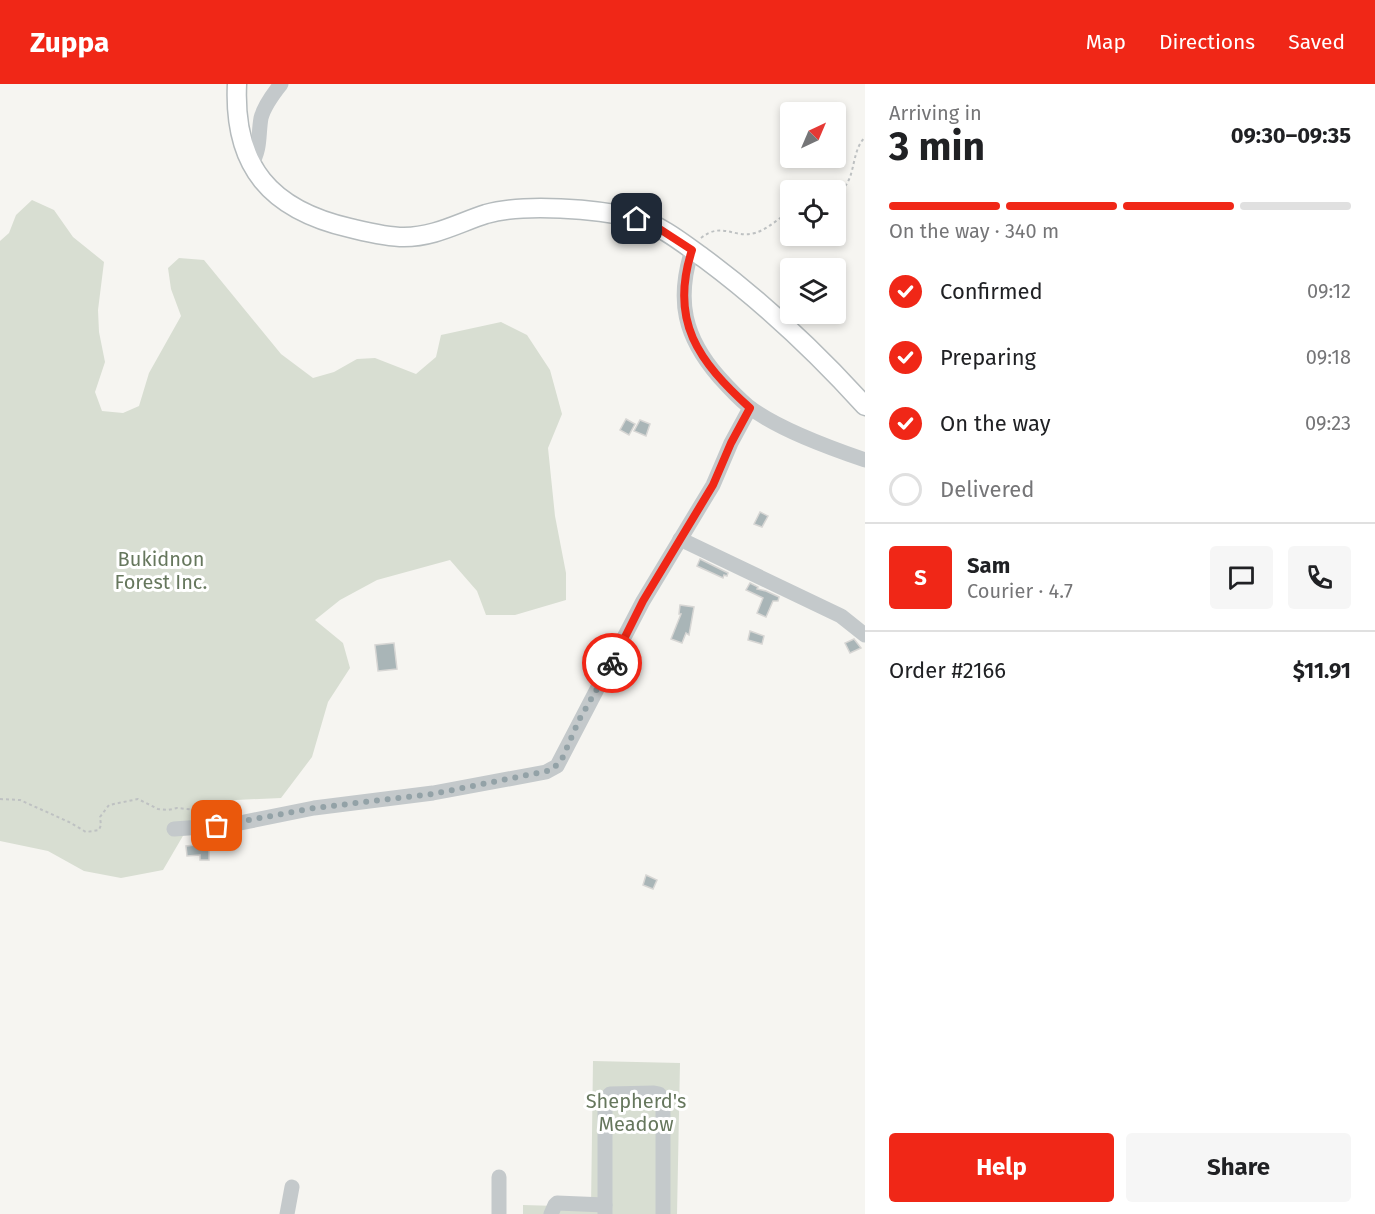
<!DOCTYPE html>
<html lang="en">
<head>
<meta charset="utf-8">
<style>
  :root { --surface:#fff; --page:#f6f6f6; --text:#202124; --muted:#757577; --line:#e0e0e0; --accent:#f02717 }
  body { margin:0; font-family:"Fira Sans",sans-serif; background:var(--page); color:var(--text); height:100vh; display:flex; flex-direction:column; font-size:22px; white-space:nowrap }
  * { box-sizing:border-box; margin:0 }
  p { font-size:20px; color:var(--muted) }
  .icon { flex:none; width:33px; height:33px; fill:none; stroke:currentColor; stroke-width:2; stroke-linecap:round; stroke-linejoin:round }
  .map { position:relative; flex:1; overflow:hidden }
  .sheet { display:flex; flex-direction:column; background:var(--surface); width:510px }
  .sheet>* { flex:none }
  .needle { width:39px; rotate:44deg }
  .fabs { position:absolute; left:780px; top:18px; display:grid; gap:12px }
  .fabs a { display:grid; place-items:center; width:66px; height:66px; border-radius:6px; background:var(--surface); box-shadow:0 3px 9px #0003; font-size:30px }
  .pin { position:absolute; display:grid; place-items:center; width:51px; height:51px; color:#fff; margin:-26px; border-radius:12px; box-shadow:0 3px 9px #0006 }
  .courier { position:absolute; display:grid; place-items:center; width:60px; height:60px; margin:-30px; border:4px solid #f02717; border-radius:50%; background:#fff; color:#222; box-shadow:0 2px 8px #0007 }
  .head em { font-style:normal; font-weight:700 }
  .head div { display:flex; flex-direction:column-reverse }
  .head { display:flex; align-items:center; justify-content:space-between; height:102px; padding:0 24px }
  h1 { font-size:39px; font-weight:700; line-height:45px }
  .bar { display:grid; grid-template-columns:repeat(4,1fr); gap:9px 6px; align-content:center; height:72px; padding:0 24px }
  .bar i { height:8px; border-radius:4px; background:var(--line) }
  .bar .selected { background:var(--accent) }
  .bar p { grid-column:span 4 }
  .line { display:flex; align-items:center; gap:15px; padding:0 24px; border-top:2px solid var(--line) }
  .line div { flex:1 }
  .round { display:grid; place-items:center; flex:none; width:63px; height:63px; border-radius:6px; background:var(--page) }
  ol { padding:0 24px; list-style:none }
  li { display:flex; align-items:center; gap:18px; height:66px }
  li p { margin-inline-start:auto }
  li .icon { padding:6px; border-radius:50%; background:var(--accent); color:#fff; stroke-width:4 }
  li:last-child { color:var(--muted) }
  li i { width:33px; height:33px; border:3px solid var(--line); border-radius:50% }
  .cta { display:flex; gap:12px; margin-top:auto; padding:12px 24px }
  .cta a { flex:1; height:69px; border-radius:6px; background:var(--accent); color:#fff; font-size:24px; font-weight:700; line-height:69px; text-align:center }
  .cta a+a { background:var(--page); color:var(--text) }
  header { display:flex; align-items:center; gap:36px; box-sizing:border-box; height:84px; padding:0 30px; background:var(--accent); color:#fff }
  header strong { font-size:28px }
  nav { display:flex; gap:33px; margin-inline-start:auto; font-size:21px }
  main { display:flex; flex:1; min-height:0 }
  .map>svg:first-child { display:block }
  .green { fill:#d8ded2 }
  .building { fill:#a9b5b7; stroke:#d7d6d4; stroke-width:1.5 }
  .lines { fill:none; stroke-linecap:round; stroke-linejoin:round }
  .major-casing { stroke:#b5bbbd; stroke-width:21 }
  .path { stroke:#bec1c2; stroke-width:2; stroke-dasharray:3 3; stroke-linecap:butt }
  .minor { stroke:#c4c9cb; stroke-width:15 }
  .major { stroke:#fff; stroke-width:18 }
  .done { stroke:#93a2a7; stroke-width:6; stroke-dasharray:0 10.8 }
  .route { stroke:#f02717; stroke-width:8 }
  .labels { text-anchor:middle; stroke-width:6; stroke-linejoin:round; paint-order:stroke }
  .park-label { font-size:20px; fill:#66775d; stroke:#fff }
</style>
</head>
<body>
<header>
<strong>Zuppa</strong>
<nav><a>Map</a><a>Directions</a><a>Saved</a></nav>
</header>
<main>
<div class="map">
<svg width="865" height="1130" viewBox="0 0 865 1130">
  <rect width="100%" height="100%" fill="#f6f5f1"/>
  <g class="green">
    <polygon points="32,116 54,126 73,153 104,178 98,226 99,248 105,278 95,308 102,327 123,329 139,322 149,289 181,232 171,205 168,184 179,174 204,176 281,270 313,294 334,288 357,275 375,274 416,290 436,273 441,251 501,238 527,251 550,286 562,330 548,364 555,432 566,489 566,516 515,531 486,531 477,507 450,476 377,496 340,516 315,536 343,559 350,584 328,618 312,673 281,714 236,716 194,733 163,786 121,794 84,787 48,767 0,757 0,157 9,149 16,131"/>
    <polygon points="593,977 680,979 677,1130 523,1130 523,1121 591,1123"/>
  </g>
  <g class="building">
    <polygon points="626,335 635,340 629,351 620,346"/>
    <polygon points="640,336 650,340 646,352 634,347"/>
    <polygon points="760,428 768,432 762,443 754,440"/>
    <polygon points="700,475 728,489 727,492 724,491 723,494 697,482"/>
    <polygon points="750,499 758,503 757,505 766,507 779,513 778,517 773,517 766,533 757,529 763,514 746,506"/>
    <polygon points="680,521 694,523 689,551 686,549 682,559 671,555 681,530 679,530"/>
    <polygon points="750,547 764,552 762,560 748,556"/>
    <polygon points="854,555 861,564 850,569 845,559"/>
    <polygon points="394,559 397,585 378,587 375,561"/>
    <polygon points="196,761 209,761 209,776 200,776 200,771 187,772 186,762"/>
    <polygon points="646,791 657,796 653,805 643,801"/>
  </g>
  <g class="lines">
    <g class="major-casing">
      <path id="major" d="M237 0C233 83 271 126 350 144 367 148 386 153 404 153 434 153 458 139 486 130 524 119 597 125 635 134 661 141 684 160 705 175 764 219 816 268 865 322"/>
    </g>
    <g class="path">
      <path d="M836 110C858 98 849 70 865 53"/>
      <path d="M701 154C722 137 734 155 755 149 768 145 779 134 790 127"/>
      <polyline points="0,715 20,716 69,738 86,748 99,746 101,741 100,733 109,721 138,715 158,725 168,726 177,724 197,726 198,730"/>
    </g>
    <g class="minor">
      <path d="M251 81C261 65 258 51 261 34 264 22 273 10 281 0"/>
      <path d="M692 166C676 216 684 253 719 293 728 303 737 313 748 322 777 345 830 364 865 376"/>
      <polyline points="680,455 841,532 865,551"/>
      <polyline points="174,745 230,741 314,724 433,709 546,688 557,682 643,517 713,401 731,359 750,324"/>
      <polyline points="287,1130 292,1103"/>
      <polyline points="499,1130 499,1093"/>
      <polyline points="551,1130 555,1121 557,1119 605,1121"/>
      <polyline points="605,1130 605,1016 610,1010 654,1009 659,1010 663,1016 663,1130"/>
    </g>
    <use href="#major" class="major"/>
  </g>
  <g class="lines">
    <polyline class="done" points="217,742 314,724 433,710 552,686 562,675 579,636 612,579"/>
    <path class="route" d="M612 579 643 517 713 401 731 359 750 324C698 277 669 237 692 166L655 142 637 135"/>
  </g>
  <g class="labels">
    <g class="park-label">
      <text x="161" y="482">Bukidnon<tspan x="161" dy="23">Forest Inc.</tspan></text>
      <text x="636" y="1024">Shepherd's<tspan x="636" dy="23">Meadow</tspan></text>
    </g>
  </g>
</svg>
<div class="fabs">
<a><svg class="needle" viewBox="-14 -14 28 28"><path d="M0-13l5 13h-10z" fill="#e53935"/><path d="M0 13l5-13h-10z" fill="#757577"/></svg></a>
<a><svg class="icon" aria-label="locate" viewBox="0 0 24 24"><circle cx="12" cy="12" r="6"/><path d="M12 2v4M12 18v4M2 12h4M18 12h4"/></svg></a>
<a><svg class="icon" aria-label="layers" viewBox="0 0 24 24"><path d="M12 4l9 5-9 5-9-5zM3 14l9 5 9-5"/></svg></a>
</div>
<div class="pin" style="left:217px;top:742px;background:#ea580c"><svg class="icon" aria-label="bag" viewBox="0 0 24 24"><path d="M5 8h14l-1 12H6zM9 8a3 3 0 0 1 6 0"/></svg></div>
<div class="pin" style="left:637px;top:135px;background:#1f2937"><svg class="icon" aria-label="home" viewBox="0 0 24 24"><path d="M3 11l9-7 9 7M6 9v11h12V9"/></svg></div>
<div class="courier" style="left:612px;top:579px"><svg class="icon" aria-label="bike" viewBox="0 0 24 24"><circle cx="6" cy="16" r="4"/><circle cx="18" cy="16" r="4"/><path d="M6 16l4-8h5l3 8M10 8l3 8H6M13 5h3"/></svg></div>
</div>
<section class="sheet">
<div class="head"><div><h1>3 min</h1><p>Arriving in</p></div><em>09:30–09:35</em></div>
<div class="bar"><i class="selected"></i><i class="selected"></i><i class="selected"></i><i></i><p>On the way · 340 m</p></div>
<ol>
<li><svg class="icon" aria-label="check" viewBox="0 0 24 24"><path d="M5 12l5 5 9-10"/></svg>Confirmed<p>09:12</p></li>
<li><svg class="icon" aria-label="check" viewBox="0 0 24 24"><path d="M5 12l5 5 9-10"/></svg>Preparing<p>09:18</p></li>
<li><svg class="icon" aria-label="check" viewBox="0 0 24 24"><path d="M5 12l5 5 9-10"/></svg>On the way<p>09:23</p></li>
<li><i></i>Delivered</li>
</ol>
<div class="line" style="height:108px"><b class="round" style="background:var(--accent);color:#fff">S</b><div><b>Sam</b><p>Courier · 4.7</p></div><a class="round"><svg class="icon" aria-label="chat" viewBox="0 0 24 24"><path d="M4 5h16v11H9l-5 4z"/></svg></a><a class="round"><svg class="icon" aria-label="phone" viewBox="0 0 24 24"><path d="M5 4h4l2 5-3 2q2 4 5 5l2-3 5 2v4C11 20 4 13 5 4z"/></svg></a></div>
<div class="line" style="height:78px"><div>Order #2166</div><b>$11.91</b></div>
<div class="cta"><a>Help</a><a>Share</a></div>
</section>
</main>
</body>
</html>
